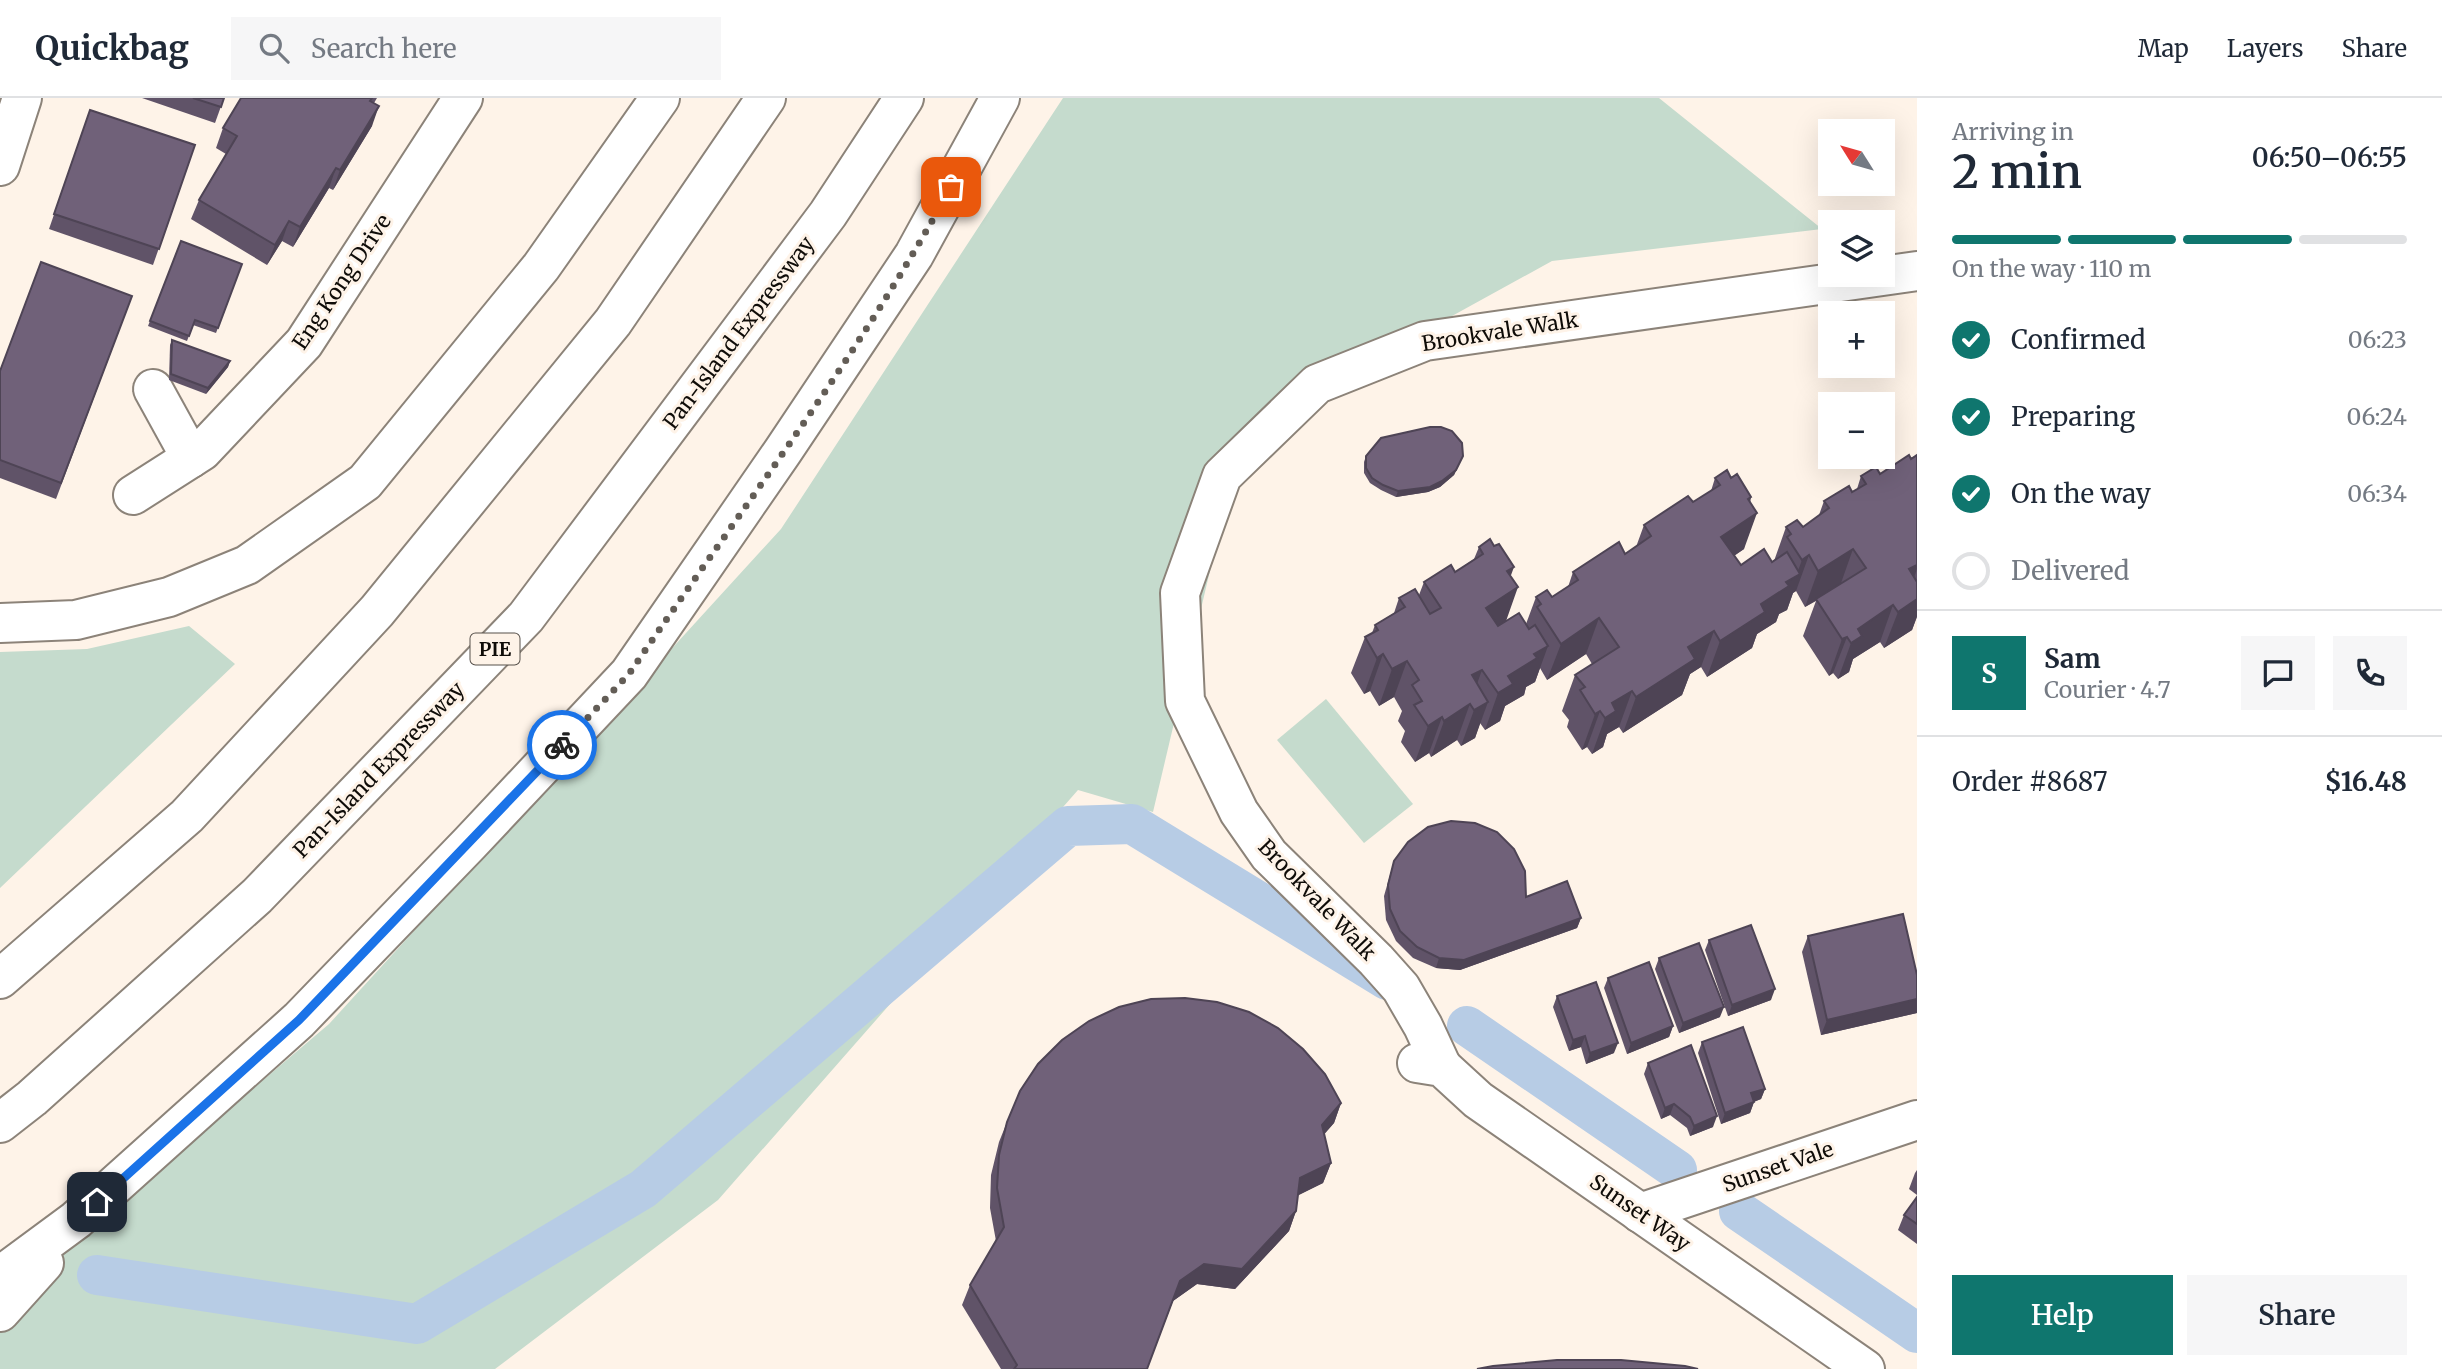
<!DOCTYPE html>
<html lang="en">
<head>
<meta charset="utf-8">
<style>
  :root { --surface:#fff; --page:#f6f6f7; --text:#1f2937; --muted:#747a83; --line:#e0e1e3; --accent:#0f766e }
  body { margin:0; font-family:Merriweather,serif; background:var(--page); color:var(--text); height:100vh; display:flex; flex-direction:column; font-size:26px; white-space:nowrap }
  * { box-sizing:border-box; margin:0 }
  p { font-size:23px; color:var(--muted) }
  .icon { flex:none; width:38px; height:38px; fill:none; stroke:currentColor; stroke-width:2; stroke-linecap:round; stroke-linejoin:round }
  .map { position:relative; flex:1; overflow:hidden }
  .panel { display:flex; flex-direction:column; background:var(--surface); width:525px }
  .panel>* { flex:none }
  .needle { width:46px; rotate:307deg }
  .buttons { position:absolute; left:1818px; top:21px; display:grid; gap:14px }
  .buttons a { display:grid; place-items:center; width:77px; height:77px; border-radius:0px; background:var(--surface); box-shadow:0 7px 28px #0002; font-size:35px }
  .pin { position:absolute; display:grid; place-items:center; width:60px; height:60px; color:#fff; margin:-30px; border-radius:14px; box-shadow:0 4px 10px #0006 }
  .courier { position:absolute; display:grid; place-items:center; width:70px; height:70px; margin:-35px; border:5px solid #1a73e8; border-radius:50%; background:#fff; color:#222; box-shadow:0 2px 9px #0007 }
  .head em { font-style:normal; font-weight:600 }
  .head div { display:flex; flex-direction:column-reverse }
  .head { display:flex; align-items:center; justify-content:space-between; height:119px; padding:0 35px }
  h1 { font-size:46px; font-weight:600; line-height:52px }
  .bar { display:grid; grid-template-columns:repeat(4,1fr); gap:10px 7px; align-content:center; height:84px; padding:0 35px }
  .bar i { height:9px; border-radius:5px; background:var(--line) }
  .bar .active { background:var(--accent) }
  .bar p { grid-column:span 4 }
  .line { display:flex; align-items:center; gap:18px; padding:0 35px; border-top:2px solid var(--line) }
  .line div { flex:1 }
  .round { display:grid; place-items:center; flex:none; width:74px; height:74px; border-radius:0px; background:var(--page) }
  ol { padding:0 35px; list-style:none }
  li { display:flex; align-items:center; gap:21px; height:77px }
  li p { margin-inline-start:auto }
  li .icon { padding:7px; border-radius:50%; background:var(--accent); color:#fff; stroke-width:4 }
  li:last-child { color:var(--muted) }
  li i { width:38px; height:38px; border:4px solid var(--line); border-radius:50% }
  .cta { display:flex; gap:14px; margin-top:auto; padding:14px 35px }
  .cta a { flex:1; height:80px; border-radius:0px; background:var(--accent); color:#fff; font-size:28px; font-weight:600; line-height:80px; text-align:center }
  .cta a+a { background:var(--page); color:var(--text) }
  header { display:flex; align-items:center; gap:42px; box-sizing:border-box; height:98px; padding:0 35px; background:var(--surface); border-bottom:2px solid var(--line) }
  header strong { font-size:33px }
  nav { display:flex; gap:38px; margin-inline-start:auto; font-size:24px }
  .search { width:490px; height:63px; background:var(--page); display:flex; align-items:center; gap:18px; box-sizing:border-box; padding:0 24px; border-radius:0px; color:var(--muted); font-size:26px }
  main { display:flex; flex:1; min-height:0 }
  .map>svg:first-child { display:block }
  .green { fill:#c5dbcd }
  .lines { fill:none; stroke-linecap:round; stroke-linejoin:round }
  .canal { stroke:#b7cce5; stroke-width:40 }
  .minor-casing { stroke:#8c8379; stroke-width:42 }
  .highway-casing { stroke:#8c8379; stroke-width:42 }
  .minor { stroke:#fff; stroke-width:38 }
  .highway { stroke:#fff; stroke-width:38 }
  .wall { fill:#605368 }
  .shaded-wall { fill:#4e4455 }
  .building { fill:#706179; stroke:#4e4455; stroke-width:2 }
  .done { stroke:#635d56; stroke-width:7; stroke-dasharray:0 12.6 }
  .route { stroke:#1a73e8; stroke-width:9 }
  .labels { text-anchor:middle; stroke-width:6; stroke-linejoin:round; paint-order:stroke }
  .shield { fill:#fef3e8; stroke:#57514b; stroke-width:2 }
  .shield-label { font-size:19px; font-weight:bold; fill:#0f0c08 }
  .street-label { font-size:21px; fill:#0f0c08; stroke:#fef3e8 }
</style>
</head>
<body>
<header>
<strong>Quickbag</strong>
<div class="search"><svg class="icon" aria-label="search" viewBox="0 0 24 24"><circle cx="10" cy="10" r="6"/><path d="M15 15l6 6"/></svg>Search here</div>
<nav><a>Map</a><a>Layers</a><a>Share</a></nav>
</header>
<main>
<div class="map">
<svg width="1917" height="1271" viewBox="0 0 1917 1271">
  <rect width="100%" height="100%" fill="#fef3e8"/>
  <g class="green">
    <polygon points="1063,0 1659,0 1822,131 1552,163 1243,333 1153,714 1078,692 718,1102 495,1271 0,1271 0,1216 16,1192 329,926 781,431"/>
    <polygon points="189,528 235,566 0,790 0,554 87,551"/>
    <polygon points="1326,601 1413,706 1364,745 1277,642"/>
  </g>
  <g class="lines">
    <g class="canal">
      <polyline points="1467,928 1677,1072"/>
      <polyline points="1739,1113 1917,1235"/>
      <polyline points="97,1177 417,1226 643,1091 1068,728 1132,726 1387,882"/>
    </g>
    <g class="minor-casing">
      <g id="minor">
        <polyline points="0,68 22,0"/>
        <polyline points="153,291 191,360"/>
        <polyline points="133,397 202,353 304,245 463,0"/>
        <polyline points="1417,965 1442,969 1478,1002 1865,1271"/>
        <polyline points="1442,969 1423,928 1401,890 1376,862 1269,757 1239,714 1185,603 1180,495 1222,378 1317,286 1425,243 1917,173"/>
        <polyline points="1640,1115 1917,1022"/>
      </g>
    </g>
    <g class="highway-casing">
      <g id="highway">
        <polyline points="0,525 76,522 169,499 247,467 365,384 541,169 660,0"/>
        <polyline points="0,881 187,718 377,513 613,224 766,0"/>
        <polyline points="0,1025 32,1000 257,798 526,519 828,116 904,0"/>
        <polyline points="0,1178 76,1122 299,922 470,745 629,576 783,353 914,157 1000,0"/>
        <polyline points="0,1214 44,1165"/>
      </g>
    </g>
    <use href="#minor" class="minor"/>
    <use href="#highway" class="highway"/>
  </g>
  <g class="wall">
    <polygon points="142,0 224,0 215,25"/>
    <polygon points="241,0 377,0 374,5 372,28 333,92 329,90 293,149 282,143 267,167 191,121 199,102 226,56 216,50 223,30"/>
    <polygon points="90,12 195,47 153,167 49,131"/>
    <polygon points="181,143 242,166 216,235 193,227 187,243 148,228"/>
    <polygon points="132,198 56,401 0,380 0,273"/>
    <polygon points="172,242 230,263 228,269 206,296 169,282 170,247"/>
    <polygon points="1917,357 1917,519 1912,532 1884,550 1880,544 1853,561 1849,574 1838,581 1833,575 1829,578 1803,538 1816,503 1805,509 1796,493 1793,495 1787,512 1779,516 1776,524 1757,536 1752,550 1707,579 1701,569 1690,576 1682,597 1623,635 1619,629 1607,636 1603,649 1592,656 1587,649 1582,652 1567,629 1569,622 1562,613 1575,577 1592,566 1586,556 1547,582 1540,570 1535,584 1526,589 1524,597 1505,608 1500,623 1485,632 1480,625 1475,640 1461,648 1457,642 1431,659 1429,655 1415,664 1401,644 1405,633 1398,623 1402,613 1394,599 1379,608 1370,593 1364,596 1351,575 1365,539 1372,535 1375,527 1394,515 1399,500 1419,497 1424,484 1455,474 1474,461 1479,449 1511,479 1505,524 1526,526 1536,499 1552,499 1568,489 1573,474 1625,456 1636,449 1644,427 1693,404 1711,393 1715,380 1731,380 1751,399 1744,451 1734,458 1741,467 1772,464 1774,463 1786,429 1803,429 1819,417 1824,403 1852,394 1857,391 1861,378 1880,376"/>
    <polygon points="1366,358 1463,358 1454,377 1440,389 1428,394 1396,399 1381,392 1370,385 1364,375 1364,364"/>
    <polygon points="1394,763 1526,799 1581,820 1577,830 1460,872 1436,870 1413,860 1396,843 1386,822 1384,798"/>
    <polygon points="1808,838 1917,877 1917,915 1821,937 1802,854"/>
    <polygon points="1709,842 1771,902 1728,918 1705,852"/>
    <polygon points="1659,860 1720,919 1679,935 1655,871"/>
    <polygon points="1608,880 1673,928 1669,939 1627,956 1604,890"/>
    <polygon points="1557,898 1614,955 1586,966 1581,949 1569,953 1553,909"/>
    <polygon points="1702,944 1765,991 1761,1001 1754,1004 1750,1015 1721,1026 1698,955"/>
    <polygon points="1648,965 1713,1029 1690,1038 1687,1030 1670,1017 1661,1021 1644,976"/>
    <polygon points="1341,1005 1334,1025 1324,1036 1331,1065 1323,1085 1298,1097 1296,1113 1289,1133 1235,1191 1197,1186 1173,1203 1147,1271 1001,1271 962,1207 970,1187 996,1143 990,1110 991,1077 999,1044 1007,1024"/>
    <polygon points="1917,1072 1917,1097 1909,1091 1915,1075"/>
    <polygon points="1917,1099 1917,1146 1898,1132 1904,1117"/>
  </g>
  <g class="shaded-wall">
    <polygon points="379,8 372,28 333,92 340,72"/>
    <polygon points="336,70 329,90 293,149 300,129"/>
    <polygon points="289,123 282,143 267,167 275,147"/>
    <polygon points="230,263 228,269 206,296 208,290"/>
    <polygon points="1463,358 1454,377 1440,389 1428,394 1396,399 1398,393"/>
    <polygon points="1751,399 1741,426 1757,415 1744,451 1708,475 1721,439 1748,401"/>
    <polygon points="1853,451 1840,488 1805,509 1818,473"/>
    <polygon points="1809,457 1796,493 1793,495 1787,512 1779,516 1776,524 1757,536 1752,550 1707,579 1720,543 1786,484 1796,478 1802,462"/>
    <polygon points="1917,467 1917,471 1906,502 1909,471"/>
    <polygon points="1514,469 1503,499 1518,489 1505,526 1472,546 1486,510 1507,473"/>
    <polygon points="1917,501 1917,518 1912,532 1884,550 1898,514"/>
    <polygon points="1893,507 1880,544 1853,561 1849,574 1838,581 1851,545 1858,531"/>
    <polygon points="1599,520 1586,556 1547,582 1561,546"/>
    <polygon points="1714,533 1701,569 1690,576 1682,597 1623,635 1636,599 1688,549"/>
    <polygon points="1847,539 1833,575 1829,578 1842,541"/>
    <polygon points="1548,548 1535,584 1526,589 1524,597 1505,608 1500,623 1485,632 1498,595 1508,578 1534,556"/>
    <polygon points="1383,556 1370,593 1364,596 1377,560"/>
    <polygon points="1407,563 1394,599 1379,608 1392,571"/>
    <polygon points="1482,572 1457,642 1431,659 1444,623 1472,577"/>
    <polygon points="1632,593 1619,629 1607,636 1603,649 1592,656 1605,620 1612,605"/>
    <polygon points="1488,604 1475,640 1461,648 1474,612"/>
    <polygon points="1600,613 1587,649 1582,652 1595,616"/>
    <polygon points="1442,619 1429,655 1415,664 1428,628"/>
    <polygon points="1581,820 1577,830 1460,872 1436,870 1439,860"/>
    <polygon points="1775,891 1771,902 1728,918 1732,907"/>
    <polygon points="1917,901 1917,915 1821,937 1827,922"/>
    <polygon points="1724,909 1720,919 1679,935 1683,925"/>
    <polygon points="1673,928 1669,939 1627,956 1631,945"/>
    <polygon points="1585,938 1581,949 1569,953 1573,942"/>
    <polygon points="1618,945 1614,955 1586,966 1590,955"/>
    <polygon points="1765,991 1761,1001 1747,1006 1751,995"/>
    <polygon points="1754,1004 1750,1015 1721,1026 1725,1015"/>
    <polygon points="1341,1005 1334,1025 1315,1047 1322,1027"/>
    <polygon points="1674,1006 1670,1017 1661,1021 1665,1010"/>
    <polygon points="1717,1018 1713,1029 1690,1038 1694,1028"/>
    <polygon points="1331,1065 1323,1085 1293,1100 1300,1080"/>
    <polygon points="1296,1113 1289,1133 1235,1191 1197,1186 1173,1203 1180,1183 1204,1166"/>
  </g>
  <g class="building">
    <polygon points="193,0 224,0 221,9"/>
    <polygon points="241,0 372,0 370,3 379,8 340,72 336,70 300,129 289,123 275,147 199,102 237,38 223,30"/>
    <polygon points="90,12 195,47 159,151 54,116"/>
    <polygon points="181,143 242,166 218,230 195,222 189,238 150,223"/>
    <polygon points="41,164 132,198 61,385 0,362 0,273"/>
    <polygon points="172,242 230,263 208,290 171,276"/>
    <polygon points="1430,329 1441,329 1452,333 1462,345 1463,358 1456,372 1442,383 1430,389 1398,393 1383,387 1372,380 1366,370 1366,358 1381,340"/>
    <polygon points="1909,357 1911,361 1917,357 1917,467 1909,471 1917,484 1917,501 1898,514 1893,507 1858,531 1862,538 1851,545 1847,539 1842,541 1816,501 1866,470 1853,451 1818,473 1809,457 1802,462 1787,439 1791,436 1786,429 1797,422 1803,429 1829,410 1824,403 1849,388 1852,394 1866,386 1861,378 1876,369 1880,376"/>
    <polygon points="1727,372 1731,380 1737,376 1751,399 1748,401 1757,415 1721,439 1741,467 1764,451 1772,464 1787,454 1800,476 1786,484 1789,488 1761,506 1765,514 1720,543 1714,533 1688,549 1695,561 1636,599 1632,593 1612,605 1616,613 1605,620 1600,613 1595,616 1580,592 1585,589 1575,577 1619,549 1599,520 1561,546 1537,509 1541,506 1536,499 1547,492 1552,499 1578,482 1573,474 1619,444 1625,456 1651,438 1644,427 1688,398 1693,404 1720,387 1715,380"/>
    <polygon points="1490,441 1494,448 1499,446 1514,469 1507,473 1518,489 1486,510 1498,528 1519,515 1529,531 1535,527 1548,548 1534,556 1537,560 1508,578 1513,586 1498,595 1482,572 1472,577 1488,604 1474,612 1470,606 1444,623 1442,619 1428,628 1414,607 1422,603 1412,587 1419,582 1407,563 1392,571 1383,556 1377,560 1365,539 1378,532 1375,527 1405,509 1399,500 1415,491 1430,516 1441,510 1424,484 1451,467 1455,474 1483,456 1479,449"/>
    <polygon points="1451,723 1475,725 1497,734 1514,751 1525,773 1526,799 1567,783 1581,820 1464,862 1439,860 1417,849 1400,833 1390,811 1388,787 1394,763 1408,744 1428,729"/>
    <polygon points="1903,816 1917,877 1917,901 1827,922 1808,838"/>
    <polygon points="1751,827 1775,891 1732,907 1709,842"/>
    <polygon points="1699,845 1724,909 1683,925 1659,860"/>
    <polygon points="1649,864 1673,928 1631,945 1608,880"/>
    <polygon points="1596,884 1618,945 1590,955 1585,938 1573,942 1557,898"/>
    <polygon points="1185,900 1217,904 1249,914 1278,930 1303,951 1325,976 1341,1005 1322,1027 1331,1065 1300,1080 1296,1113 1242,1171 1204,1166 1180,1183 1147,1271 1014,1271 1017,1267 970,1187 1004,1129 997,1090 999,1057 1007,1024 1020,993 1038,966 1062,942 1089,923 1119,909 1151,901"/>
    <polygon points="1743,929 1765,991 1751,995 1754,1004 1725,1015 1702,944"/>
    <polygon points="1691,947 1717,1018 1694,1028 1690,1019 1674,1006 1665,1010 1648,965"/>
    <polygon points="1917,1099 1917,1126 1904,1117"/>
    <polygon points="1557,1262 1621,1262 1685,1268 1698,1271 1477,1271 1493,1268"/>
  </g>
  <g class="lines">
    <path class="done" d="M562 647 629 576 644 554C749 401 862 252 951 89"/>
    <polyline class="route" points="97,1104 299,922 562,647"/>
  </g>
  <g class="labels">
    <rect class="shield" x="470.5" y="535.5" width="49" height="31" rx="5"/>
    <g class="shield-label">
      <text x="495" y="558">PIE</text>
    </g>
    <g class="street-label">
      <text transform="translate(342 184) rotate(-56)" y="7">Eng Kong Drive</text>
      <text transform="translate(1500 234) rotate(-9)" y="7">Brookvale Walk</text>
      <text transform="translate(739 235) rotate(-53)" y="7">Pan-Island Expressway</text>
      <text transform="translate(379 672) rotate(-46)" y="7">Pan-Island Expressway</text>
      <text transform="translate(1317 802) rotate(46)" y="7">Brookvale Walk</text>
      <text transform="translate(1778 1069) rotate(-19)" y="7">Sunset Vale</text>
      <text transform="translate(1640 1115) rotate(35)" y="7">Sunset Way</text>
    </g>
  </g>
</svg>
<div class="buttons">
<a><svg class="needle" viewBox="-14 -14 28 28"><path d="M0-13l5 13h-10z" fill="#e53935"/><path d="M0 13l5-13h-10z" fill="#747a83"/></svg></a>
<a><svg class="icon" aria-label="layers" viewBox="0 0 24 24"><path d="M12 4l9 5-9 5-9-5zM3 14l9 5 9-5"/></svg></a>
<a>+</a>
<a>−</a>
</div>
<div class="pin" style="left:951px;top:89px;background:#ea580c"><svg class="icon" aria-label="bag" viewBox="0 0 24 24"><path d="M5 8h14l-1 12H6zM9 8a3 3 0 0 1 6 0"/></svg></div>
<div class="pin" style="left:97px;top:1104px;background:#1f2937"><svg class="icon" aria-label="home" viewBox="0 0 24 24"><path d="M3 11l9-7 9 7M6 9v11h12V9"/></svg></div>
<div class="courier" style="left:562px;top:647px"><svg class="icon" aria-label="bike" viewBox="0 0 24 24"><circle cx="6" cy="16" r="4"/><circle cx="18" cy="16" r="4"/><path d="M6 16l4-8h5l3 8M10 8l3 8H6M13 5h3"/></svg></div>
</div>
<section class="panel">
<div class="head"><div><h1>2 min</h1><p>Arriving in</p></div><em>06:50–06:55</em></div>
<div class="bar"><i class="active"></i><i class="active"></i><i class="active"></i><i></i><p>On the way · 110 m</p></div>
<ol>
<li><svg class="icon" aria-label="check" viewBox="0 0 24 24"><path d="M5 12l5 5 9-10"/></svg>Confirmed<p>06:23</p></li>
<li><svg class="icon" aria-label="check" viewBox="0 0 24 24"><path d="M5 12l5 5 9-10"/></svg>Preparing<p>06:24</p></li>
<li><svg class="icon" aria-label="check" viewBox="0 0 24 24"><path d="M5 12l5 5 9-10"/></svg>On the way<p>06:34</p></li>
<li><i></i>Delivered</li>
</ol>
<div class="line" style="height:126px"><b class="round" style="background:var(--accent);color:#fff">S</b><div><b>Sam</b><p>Courier · 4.7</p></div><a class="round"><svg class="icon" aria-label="chat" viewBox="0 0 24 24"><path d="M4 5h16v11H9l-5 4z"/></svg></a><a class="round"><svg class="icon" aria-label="phone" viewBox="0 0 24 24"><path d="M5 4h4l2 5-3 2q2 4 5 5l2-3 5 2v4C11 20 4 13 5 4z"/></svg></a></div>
<div class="line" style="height:91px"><div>Order #8687</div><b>$16.48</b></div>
<div class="cta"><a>Help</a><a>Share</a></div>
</section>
</main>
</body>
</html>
